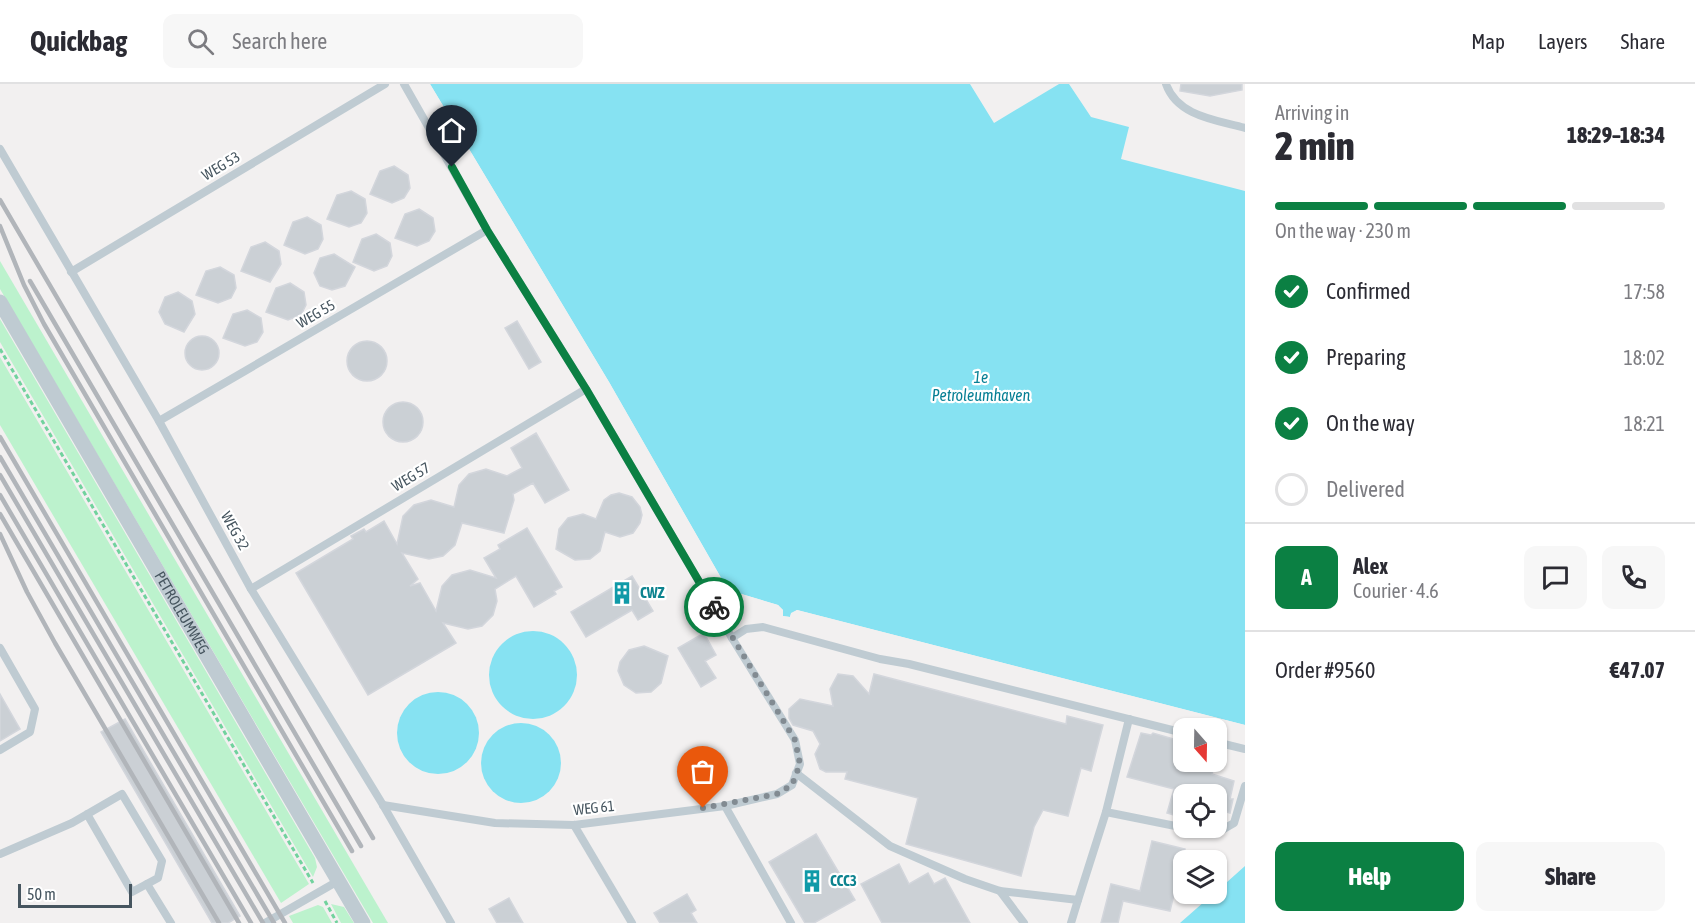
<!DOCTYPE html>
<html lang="en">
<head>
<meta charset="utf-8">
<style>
  :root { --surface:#fff; --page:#f7f7f7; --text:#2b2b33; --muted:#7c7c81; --line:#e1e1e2; --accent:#0b8043 }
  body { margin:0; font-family:"Asap Condensed",sans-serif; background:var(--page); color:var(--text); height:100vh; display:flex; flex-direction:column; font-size:22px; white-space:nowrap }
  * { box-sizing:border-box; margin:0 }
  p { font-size:20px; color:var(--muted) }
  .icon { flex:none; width:33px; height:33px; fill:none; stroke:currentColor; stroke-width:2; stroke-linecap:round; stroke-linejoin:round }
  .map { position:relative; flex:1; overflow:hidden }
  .sheet { display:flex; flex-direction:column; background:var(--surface); width:450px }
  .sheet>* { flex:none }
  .needle { width:39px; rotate:160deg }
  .controls { position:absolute; left:1173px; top:634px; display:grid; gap:12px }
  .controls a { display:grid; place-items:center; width:54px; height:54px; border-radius:12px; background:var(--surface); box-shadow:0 2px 4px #0004; font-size:30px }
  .scale { position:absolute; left:18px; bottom:15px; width:114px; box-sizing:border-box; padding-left:6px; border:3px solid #46555f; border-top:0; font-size:16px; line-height:21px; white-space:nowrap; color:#46555f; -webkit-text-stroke:4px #fff; paint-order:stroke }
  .pin { position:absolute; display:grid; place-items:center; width:51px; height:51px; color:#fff; margin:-62px -26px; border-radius:50% 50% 50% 0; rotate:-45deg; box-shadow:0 0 6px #0007 }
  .pin .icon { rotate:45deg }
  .courier { position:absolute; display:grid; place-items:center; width:60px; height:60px; margin:-30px; border:4px solid #0b8043; border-radius:50%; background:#fff; color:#222; box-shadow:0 2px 8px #0007 }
  .overview em { font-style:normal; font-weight:800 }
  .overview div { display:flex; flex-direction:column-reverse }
  .overview { display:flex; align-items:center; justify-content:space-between; height:102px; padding:0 30px }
  h1 { font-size:39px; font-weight:800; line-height:45px }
  .bar { display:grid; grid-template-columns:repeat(4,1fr); gap:9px 6px; align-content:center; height:72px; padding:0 30px }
  .bar i { height:8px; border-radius:4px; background:var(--line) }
  .bar .on { background:var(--accent) }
  .bar p { grid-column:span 4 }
  .line { display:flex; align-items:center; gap:15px; padding:0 30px; border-top:2px solid var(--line) }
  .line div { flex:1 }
  .round { display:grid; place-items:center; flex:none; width:63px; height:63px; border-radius:12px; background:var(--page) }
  ol { padding:0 30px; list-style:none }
  li { display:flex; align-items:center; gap:18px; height:66px }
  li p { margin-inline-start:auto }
  li .icon { padding:6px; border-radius:50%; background:var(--accent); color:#fff; stroke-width:4 }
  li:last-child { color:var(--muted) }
  li i { width:33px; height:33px; border:3px solid var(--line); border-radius:50% }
  .cta { display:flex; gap:12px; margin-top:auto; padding:12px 30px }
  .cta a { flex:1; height:69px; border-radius:12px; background:var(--accent); color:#fff; font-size:24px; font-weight:800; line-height:69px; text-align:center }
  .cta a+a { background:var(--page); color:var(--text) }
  header { display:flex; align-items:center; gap:36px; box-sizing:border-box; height:84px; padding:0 30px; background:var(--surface); border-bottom:2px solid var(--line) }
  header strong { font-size:28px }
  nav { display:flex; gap:33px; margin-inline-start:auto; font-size:21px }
  .search { width:420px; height:54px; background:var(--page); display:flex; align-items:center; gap:15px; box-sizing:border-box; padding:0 21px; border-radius:12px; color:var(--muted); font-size:22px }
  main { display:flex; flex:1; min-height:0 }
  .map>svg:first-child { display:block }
  .green { fill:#bcf2cd }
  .water { fill:#86e2f2 }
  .pier { fill:#f2f0f0 }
  .building { fill:#cbd0d5; stroke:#d3d6dc; stroke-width:1.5 }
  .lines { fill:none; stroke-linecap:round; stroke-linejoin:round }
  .path { stroke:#71d29d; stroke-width:3; stroke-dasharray:4.5 3; stroke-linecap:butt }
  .lane { stroke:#bfcbd2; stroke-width:8 }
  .street { stroke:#bfcbd2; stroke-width:15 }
  .rail { stroke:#b1b5ba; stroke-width:4.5 }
  .done { stroke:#828b92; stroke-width:6; stroke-dasharray:0 10.8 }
  .route { stroke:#0b8043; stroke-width:8 }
  .labels { text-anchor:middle; stroke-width:4.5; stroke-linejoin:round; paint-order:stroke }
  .street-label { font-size:15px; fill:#46555f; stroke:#fff }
  .culture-label { font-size:15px; font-weight:bold; fill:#0d838f; stroke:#fff; text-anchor:start }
  .water-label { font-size:16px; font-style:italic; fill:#067f94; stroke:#fff }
</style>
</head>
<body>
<header>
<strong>Quickbag</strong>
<div class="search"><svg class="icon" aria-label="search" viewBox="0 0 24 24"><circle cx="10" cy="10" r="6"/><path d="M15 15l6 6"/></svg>Search here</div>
<nav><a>Map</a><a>Layers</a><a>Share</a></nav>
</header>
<main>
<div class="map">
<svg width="1245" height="839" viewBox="0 0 1245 839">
  <rect width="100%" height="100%" fill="#f2f0f0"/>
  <g class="green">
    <polygon points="0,177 388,839 373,839 0,205"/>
    <polygon points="0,235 315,774 317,783 313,793 0,258"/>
    <polygon points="0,273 309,800 281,819 0,341"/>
    <polygon points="331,820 344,823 354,839 341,839"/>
    <polygon points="318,821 323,823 332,839 293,839 289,832"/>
  </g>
  <g class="water">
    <polygon points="430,0 970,0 994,39 1059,0 1069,0 1091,33 1129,43 1121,75 1245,107 1245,641 797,526 791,529 790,533 782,532 783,526 778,521 728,506 609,298"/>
    <circle cx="533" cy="591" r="44"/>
    <circle cx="438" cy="649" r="41"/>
    <circle cx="521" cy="679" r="40"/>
    <polygon points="1245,782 1245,839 1180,839 1213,810 1216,810 1217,807"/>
  </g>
  <polygon class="pier" points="427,0 430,0 609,298 728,506 778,521 783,526 783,532 790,533 791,530 797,526 1245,641 1245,644 797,529 791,536 780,534 780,528 776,524 726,508 606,300"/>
  <g class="building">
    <polygon points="1181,0 1242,0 1242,6 1210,12 1180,7"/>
    <polygon points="394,82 408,91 410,104 404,114 392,119 370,110 380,87"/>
    <polygon points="351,107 365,115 367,129 361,139 349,143 327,135 337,111"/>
    <polygon points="419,125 433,134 435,147 429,157 417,162 395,154 405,130"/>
    <polygon points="307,133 321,141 323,155 318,165 305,170 284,161 293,138"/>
    <polygon points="376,150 390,159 392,172 387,182 374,187 353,178 362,155"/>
    <polygon points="265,158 279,167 281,180 270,198 241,187 251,163"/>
    <polygon points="334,170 355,183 345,202 332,206 320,202 314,189 320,174"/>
    <polygon points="220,183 234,191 236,204 231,214 218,219 196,211 206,187"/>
    <polygon points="290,199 304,208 306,221 301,231 288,236 266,228 276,204"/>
    <polygon points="178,208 192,217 195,230 184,248 165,240 159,228 165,213"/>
    <polygon points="247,226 261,234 263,248 257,258 245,262 223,254 233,230"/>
    <polygon points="517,237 541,278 529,285 505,244"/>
    <circle cx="202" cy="269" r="17"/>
    <circle cx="367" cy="277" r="20"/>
    <circle cx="403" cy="338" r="20"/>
    <polygon points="536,349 569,406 545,419 533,399 513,410 514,416 504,449 462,439 455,461 443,472 429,475 402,469 418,495 410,502 420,499 436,527 442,502 452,491 470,486 496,494 484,474 500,465 498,461 527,444 562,503 554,507 556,510 534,523 516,492 495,505 497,517 493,531 482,542 468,545 443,539 456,559 368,611 296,489 353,455 351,452 364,445 366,448 384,437 397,460 403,432 414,421 431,416 454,423 459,401 469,390 486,385 507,392 522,384 511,364"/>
    <polygon points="619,409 632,413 640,423 642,431 640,439 633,449 620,453 605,448 600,467 590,475 575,476 556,465 559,445 568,434 583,430 596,435 604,416 611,411"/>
    <polygon points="632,492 653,527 638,536 632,526 586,553 571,528"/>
    <polygon points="704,549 716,571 705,577 716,594 701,603 678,564"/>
    <polygon points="644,562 668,572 661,599 651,608 636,609 624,601 618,587 620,578 629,566"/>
    <polygon points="838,590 853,592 869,610 874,590 1066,640 1067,632 1103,641 1091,687 1081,684 1068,732 1043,726 1034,743 1021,792 906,760 918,714 845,695 847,688 826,688 820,685 815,670 820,660 813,647 793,641 789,634 789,625 800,615 833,622 830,605"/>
    <polygon points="0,610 20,645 0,657"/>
    <polygon points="125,635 240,832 228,839 212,839 101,648"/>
    <polygon points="1141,649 1151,651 1153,649 1184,658 1184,678 1215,678 1212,690 1234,697 1230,715 1233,715 1230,729 1216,725 1216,711 1184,711 1184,734 1167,729 1174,705 1127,693"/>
    <polygon points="816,750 855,816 814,839 805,839 769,778"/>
    <polygon points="1152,757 1185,765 1170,827 1123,817 1118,839 1101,839 1111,800 1140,807"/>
    <polygon points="899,780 909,800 928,789 934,800 945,794 970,839 882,839 861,800"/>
    <polygon points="687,810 696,826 691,829 697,839 660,839 654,829"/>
    <polygon points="509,814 523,839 497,839 489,825"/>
  </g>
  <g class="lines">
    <g class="path">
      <polyline points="0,265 313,799"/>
      <polyline points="325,817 337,839"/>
    </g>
    <g class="lane">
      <path d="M1166 0C1177 32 1216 36 1245 44"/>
      <polyline points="0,65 159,337 251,505 383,721 451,839"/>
      <polyline points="71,188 385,0"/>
      <polyline points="159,337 487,146"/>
      <polyline points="251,505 586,305"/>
      <polyline points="732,554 746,545 763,543 880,575 909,580 1184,649"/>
      <polyline points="0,564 35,625 30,648 0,666"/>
      <polyline points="1129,635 1106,728 1215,750 1234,739 1245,702"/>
      <polyline points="1216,658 1245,665"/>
      <polyline points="796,689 890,762 965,795 1000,807 1078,816 1106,728"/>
      <polyline points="383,721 495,739 574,741 725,722 777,710 792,701 800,680 795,656 732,554 586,305 487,146 404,0"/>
      <polyline points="725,722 791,839"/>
      <polyline points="574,741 632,839"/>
      <polyline points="0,770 72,739 122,710 162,777 158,794 132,808 87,730"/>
      <polyline points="147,800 171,839"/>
      <polyline points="1000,807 1024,839"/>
      <polyline points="265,839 338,797"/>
      <polyline points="1071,839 1078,816"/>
    </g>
    <path class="street" id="s1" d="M0 218 363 839"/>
    <g class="rail">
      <polyline points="0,116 373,754"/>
      <polyline points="0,142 24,201 44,240 352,767"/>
      <polyline points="30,197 361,762"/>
      <polyline points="0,353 285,839"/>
      <polyline points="0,373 274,839"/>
      <polyline points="0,391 263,839"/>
      <polyline points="0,411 251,839"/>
      <polyline points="0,430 239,839"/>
      <polyline points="0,450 27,508 55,559 219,839"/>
    </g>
  </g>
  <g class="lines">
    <polyline class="done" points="703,724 777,710 792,701 800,680 795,656 714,523"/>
    <polyline class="route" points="452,83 487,146 586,305 714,523"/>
  </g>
  <defs>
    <g id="building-bare" transform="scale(1.8)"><path d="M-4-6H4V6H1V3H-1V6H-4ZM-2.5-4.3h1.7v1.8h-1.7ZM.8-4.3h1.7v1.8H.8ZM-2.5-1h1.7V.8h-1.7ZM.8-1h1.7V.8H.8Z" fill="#0f9aa8" stroke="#fff" stroke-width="2.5" paint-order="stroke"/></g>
  </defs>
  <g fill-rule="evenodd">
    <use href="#building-bare" x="622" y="509"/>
    <use href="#building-bare" x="812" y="797"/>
  </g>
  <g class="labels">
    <g class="street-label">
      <text transform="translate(221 82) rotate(-31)" y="5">WEG 53</text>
      <text transform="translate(316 230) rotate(-30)" y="5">WEG 55</text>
      <text transform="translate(411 393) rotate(-31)" y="5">WEG 57</text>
      <text transform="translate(235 447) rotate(61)" y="5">WEG 32</text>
      <text dy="5" stroke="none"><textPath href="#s1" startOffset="360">PETROLEUMWEG</textPath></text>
      <text transform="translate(594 724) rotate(-6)" y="5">WEG 61</text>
    </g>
    <g class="culture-label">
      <text x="640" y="514">CWZ</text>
      <text x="830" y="802">CCC3</text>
    </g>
    <g class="water-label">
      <text x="981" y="299">1e<tspan x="981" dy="18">Petroleumhaven</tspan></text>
    </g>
  </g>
</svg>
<div class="controls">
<a><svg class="needle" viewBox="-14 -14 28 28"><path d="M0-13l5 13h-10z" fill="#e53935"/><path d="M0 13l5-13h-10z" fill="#7c7c81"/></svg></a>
<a><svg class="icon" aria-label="locate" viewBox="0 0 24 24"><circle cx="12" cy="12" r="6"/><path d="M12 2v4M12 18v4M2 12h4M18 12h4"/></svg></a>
<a><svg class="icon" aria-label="layers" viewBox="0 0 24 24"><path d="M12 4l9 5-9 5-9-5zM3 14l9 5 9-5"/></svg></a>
</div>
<div class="scale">50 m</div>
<div class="pin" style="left:703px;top:724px;background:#ea580c"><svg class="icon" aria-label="bag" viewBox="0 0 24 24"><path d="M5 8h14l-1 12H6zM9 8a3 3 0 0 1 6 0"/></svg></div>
<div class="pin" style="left:452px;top:83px;background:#1f2937"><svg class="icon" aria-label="home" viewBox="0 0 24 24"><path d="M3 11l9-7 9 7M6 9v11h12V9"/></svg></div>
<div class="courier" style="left:714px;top:523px"><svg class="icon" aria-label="bike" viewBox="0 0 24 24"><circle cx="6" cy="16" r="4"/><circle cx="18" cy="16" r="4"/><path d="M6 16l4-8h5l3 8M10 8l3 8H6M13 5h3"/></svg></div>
</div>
<section class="sheet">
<div class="overview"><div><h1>2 min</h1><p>Arriving in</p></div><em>18:29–18:34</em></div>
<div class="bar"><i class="on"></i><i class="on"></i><i class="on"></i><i></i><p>On the way · 230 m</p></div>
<ol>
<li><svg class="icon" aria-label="check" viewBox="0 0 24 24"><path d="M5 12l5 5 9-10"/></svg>Confirmed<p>17:58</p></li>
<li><svg class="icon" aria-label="check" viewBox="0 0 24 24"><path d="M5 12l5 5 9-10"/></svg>Preparing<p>18:02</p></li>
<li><svg class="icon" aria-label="check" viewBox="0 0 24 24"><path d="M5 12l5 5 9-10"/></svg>On the way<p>18:21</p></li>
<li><i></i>Delivered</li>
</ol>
<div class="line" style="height:108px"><b class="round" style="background:var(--accent);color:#fff">A</b><div><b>Alex</b><p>Courier · 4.6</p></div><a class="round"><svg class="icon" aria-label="chat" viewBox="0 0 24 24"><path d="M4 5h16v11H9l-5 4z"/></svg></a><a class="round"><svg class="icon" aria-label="phone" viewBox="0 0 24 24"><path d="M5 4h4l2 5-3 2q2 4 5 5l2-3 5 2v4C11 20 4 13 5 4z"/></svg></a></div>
<div class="line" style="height:78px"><div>Order #9560</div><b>€47.07</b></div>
<div class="cta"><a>Help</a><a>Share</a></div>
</section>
</main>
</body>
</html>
